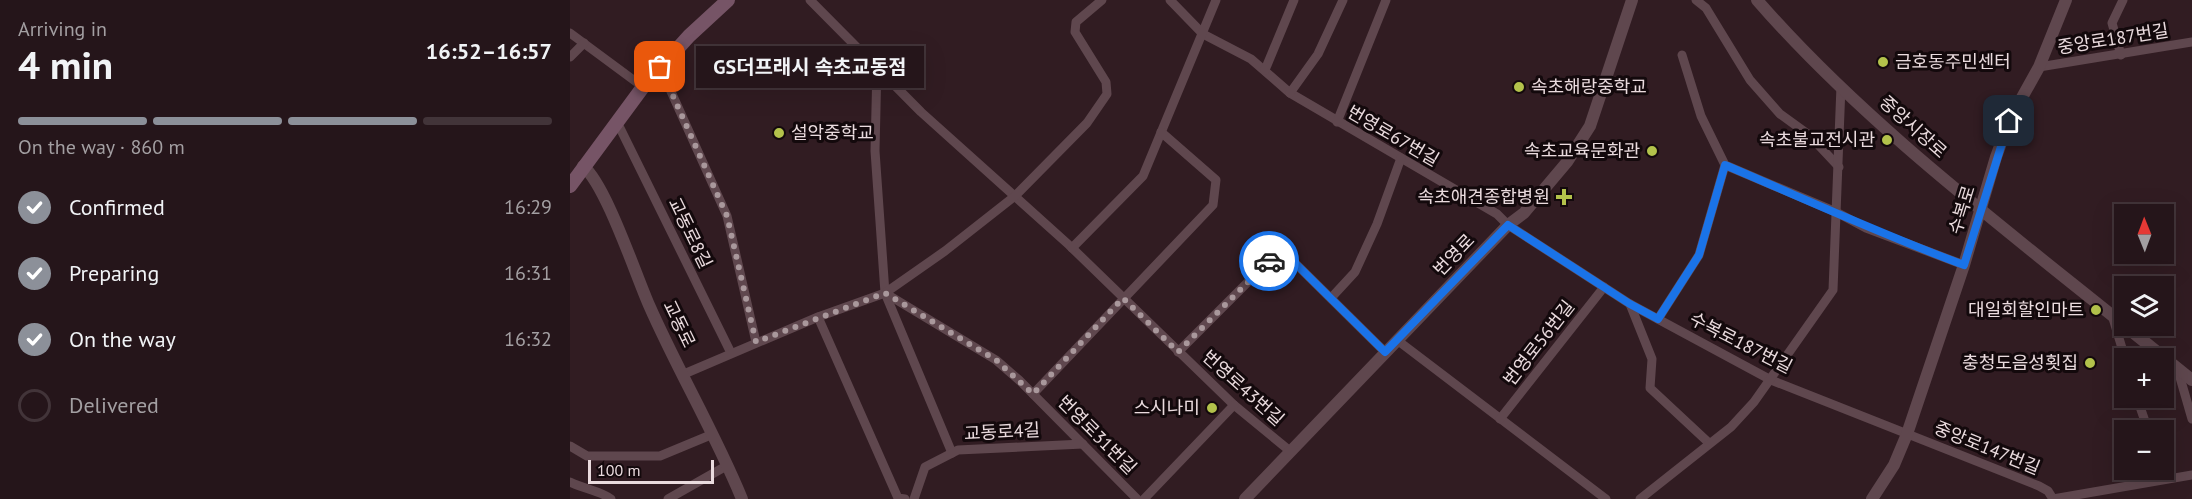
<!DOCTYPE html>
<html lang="en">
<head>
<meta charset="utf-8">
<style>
  :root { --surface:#25151a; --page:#312227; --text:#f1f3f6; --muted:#a39fa2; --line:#423439; --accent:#8c9099 }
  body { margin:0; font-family:"PT Sans","Noto Sans KR",sans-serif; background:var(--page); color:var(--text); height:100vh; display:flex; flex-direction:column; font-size:22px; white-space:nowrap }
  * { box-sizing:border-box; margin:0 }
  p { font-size:20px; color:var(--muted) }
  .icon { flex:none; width:33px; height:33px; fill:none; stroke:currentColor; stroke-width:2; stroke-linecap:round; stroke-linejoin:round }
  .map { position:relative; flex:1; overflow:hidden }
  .drawer { display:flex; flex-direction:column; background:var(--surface); width:570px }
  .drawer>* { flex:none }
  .needle { width:39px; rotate:359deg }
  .controls { position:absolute; left:1544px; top:204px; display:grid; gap:12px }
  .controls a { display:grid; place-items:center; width:60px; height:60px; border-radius:0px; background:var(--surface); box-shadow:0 6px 24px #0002,0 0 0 2px var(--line); font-size:30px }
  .scale { position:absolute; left:18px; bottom:15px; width:126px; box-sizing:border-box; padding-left:6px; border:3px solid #eadbde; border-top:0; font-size:16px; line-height:21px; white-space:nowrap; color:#eadbde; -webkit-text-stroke:4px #13090c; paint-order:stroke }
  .pin { position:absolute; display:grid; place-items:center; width:51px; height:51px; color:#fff; margin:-26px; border-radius:12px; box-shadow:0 3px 9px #0006 }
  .courier { position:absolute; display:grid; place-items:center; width:60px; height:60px; margin:-30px; border:4px solid #1a73e8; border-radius:50%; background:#fff; color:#222; box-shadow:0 2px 8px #0007 }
  .bubble { position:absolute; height:42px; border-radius:0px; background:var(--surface); box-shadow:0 6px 24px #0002,0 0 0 2px var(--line); font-size:20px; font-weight:700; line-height:42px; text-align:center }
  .headline em { font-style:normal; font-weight:700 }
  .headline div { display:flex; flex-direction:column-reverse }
  .headline { display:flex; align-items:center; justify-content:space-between; height:102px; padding:0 18px }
  h1 { font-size:39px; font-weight:700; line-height:45px }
  .bar { display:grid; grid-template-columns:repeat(4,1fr); gap:9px 6px; align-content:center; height:72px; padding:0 18px }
  .bar i { height:8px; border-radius:4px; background:var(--line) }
  .bar .active { background:var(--accent) }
  .bar p { grid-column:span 4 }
  ol { padding:0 18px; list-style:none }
  li { display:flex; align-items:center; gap:18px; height:66px }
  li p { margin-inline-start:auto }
  li .icon { padding:6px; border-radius:50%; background:var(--accent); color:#fff; stroke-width:4 }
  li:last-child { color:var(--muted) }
  li i { width:33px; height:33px; border:3px solid var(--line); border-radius:50% }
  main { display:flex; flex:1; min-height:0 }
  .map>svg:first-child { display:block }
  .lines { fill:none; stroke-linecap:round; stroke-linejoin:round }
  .minor { stroke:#5f474e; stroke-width:9 }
  .tertiary { stroke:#5f474e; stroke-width:12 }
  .secondary { stroke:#765466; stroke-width:14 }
  .done { stroke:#a9989c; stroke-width:6; stroke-dasharray:0 10.8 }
  .route { stroke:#1a73e8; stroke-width:8 }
  .poi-dot { fill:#b3c24b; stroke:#13090c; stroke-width:2 }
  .labels { text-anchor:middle; stroke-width:6; stroke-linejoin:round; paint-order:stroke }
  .street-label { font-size:18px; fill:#eadbde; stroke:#13090c }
  .poi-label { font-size:18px; fill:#eadbde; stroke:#13090c; text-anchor:end }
</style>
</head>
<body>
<main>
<section class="drawer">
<div class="headline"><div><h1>4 min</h1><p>Arriving in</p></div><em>16:52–16:57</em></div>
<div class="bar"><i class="active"></i><i class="active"></i><i class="active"></i><i></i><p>On the way · 860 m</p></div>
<ol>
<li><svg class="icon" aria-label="check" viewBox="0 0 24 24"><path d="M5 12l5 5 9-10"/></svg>Confirmed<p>16:29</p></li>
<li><svg class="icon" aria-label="check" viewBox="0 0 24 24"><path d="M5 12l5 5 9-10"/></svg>Preparing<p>16:31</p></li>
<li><svg class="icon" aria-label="check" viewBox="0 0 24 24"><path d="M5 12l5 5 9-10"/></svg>On the way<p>16:32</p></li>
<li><i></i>Delivered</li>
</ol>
</section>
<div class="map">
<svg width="1622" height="499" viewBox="0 0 1622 499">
  <rect width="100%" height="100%" fill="#311c22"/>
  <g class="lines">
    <g class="minor">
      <polyline points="240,0 351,112 499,245 664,405 720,451"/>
      <polyline points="600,0 633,34 681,59 720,93 927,214 938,225 1060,304 1201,380 1469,486 1478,491 1483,499"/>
      <polyline points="1126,0 1136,8 1180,80 1210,114 1239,135 1269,167"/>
      <polyline points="0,33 73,87"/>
      <polyline points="1112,55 1131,116 1155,165 1266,212 1296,228 1394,265"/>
      <polyline points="1551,55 1542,23 1553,0"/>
      <polyline points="0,57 14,43"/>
      <polyline points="307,65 305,151 315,293 382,453"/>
      <polyline points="90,67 157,216 186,342"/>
      <polyline points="1469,67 1622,42"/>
      <polyline points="695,70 724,0"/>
      <polyline points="720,93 748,54 773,0"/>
      <polyline points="767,122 816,0"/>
      <polyline points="50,128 161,353"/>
      <polyline points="502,248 573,176 646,0"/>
      <polyline points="315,293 426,360 449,380 567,499"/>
      <polyline points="761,298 785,272 807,224 831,158"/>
      <polyline points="1060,304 1082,359 1080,388 1139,443"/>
      <polyline points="1542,315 1555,358"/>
      <polyline points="248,317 328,498 335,499"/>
      <polyline points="1088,319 1129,255 1155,165"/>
      <polyline points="827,340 1036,499"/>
      <path d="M608 352 699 261C710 257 716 259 726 264L815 352"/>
      <polyline points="1607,367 1622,419"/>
      <polyline points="114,374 248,317 315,293 375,251 445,196 517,123 537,94 536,82 505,32 506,22 532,0"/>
      <polyline points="463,394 643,205 646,180 591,132"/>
      <polyline points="1567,398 1578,430"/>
      <polyline points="930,419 1034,287"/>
      <polyline points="0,446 17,456 90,456 143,434"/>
      <path d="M0 482C14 489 31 491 41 499"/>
      <polyline points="98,499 158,465"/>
      <polyline points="344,499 355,467 388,450 513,444"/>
      <polyline points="574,499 664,405"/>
      <polyline points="1070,499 1161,427 1184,402 1263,290 1271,86"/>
      <polyline points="1483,499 1622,475"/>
    </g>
    <g class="tertiary">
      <path d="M1187 0C1291 120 1430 225 1554 325"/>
      <path d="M13 166C36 185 65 273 79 305 108 371 145 433 172 499"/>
      <polyline points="1555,326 1622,380"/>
      <polyline points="675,499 938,225 954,213 997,162 1020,126 1062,0"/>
      <polyline points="1302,499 1324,465 1337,434 1394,265 1426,157 1439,121 1469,67 1496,0"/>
    </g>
    <polyline class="secondary" points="0,186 73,87 119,36 158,0"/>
  </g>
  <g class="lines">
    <polyline class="done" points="90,67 157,216 186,342 315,293 426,360 463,394 553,298 608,352 699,261"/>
    <path class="route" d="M699 261C709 256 716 259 726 264L815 352 938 225 1060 304 1088 319 1129 255 1155 165C1235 199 1313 235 1394 265L1439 121"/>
  </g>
  <g class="poi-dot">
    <circle cx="1313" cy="62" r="6"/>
    <circle cx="949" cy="87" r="6"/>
    <circle cx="209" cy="133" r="6"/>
    <circle cx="1317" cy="140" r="6"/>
    <circle cx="1082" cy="151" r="6"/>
    <path d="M991 188h6v6h6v6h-6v6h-6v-6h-6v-6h6z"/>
    <circle cx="1526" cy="310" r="6"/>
    <circle cx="1520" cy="363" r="6"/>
    <circle cx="642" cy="408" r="6"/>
  </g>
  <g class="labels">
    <g class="street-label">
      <text transform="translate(1543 39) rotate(-9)" y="6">중앙로187번길</text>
      <text transform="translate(1343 127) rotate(42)" y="6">중앙시장로</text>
      <text transform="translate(823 136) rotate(30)" y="6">번영로67번길</text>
      <text transform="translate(1392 210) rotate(-73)" y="6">수복로</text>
      <text transform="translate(120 233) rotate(64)" y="6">교동로8길</text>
      <text transform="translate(884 255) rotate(-46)" y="6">번영로</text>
      <text transform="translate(109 324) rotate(64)" y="6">교동로</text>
      <text transform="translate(969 343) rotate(-52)" y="6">번영로56번길</text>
      <text transform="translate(1171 343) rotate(27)" y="6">수복로187번길</text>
      <text transform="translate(673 388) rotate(42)" y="6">번영로43번길</text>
      <text transform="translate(432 432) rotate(-3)" y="6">교동로4길</text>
      <text transform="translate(527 435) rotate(45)" y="6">번영로31번길</text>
      <text transform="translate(1417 448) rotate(22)" y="6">중앙로147번길</text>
    </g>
    <g class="poi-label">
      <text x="1325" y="68" text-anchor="start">금호동주민센터</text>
      <text x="961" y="93" text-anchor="start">속초해랑중학교</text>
      <text x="221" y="139" text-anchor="start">설악중학교</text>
      <text x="1305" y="146">속초불교전시관</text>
      <text x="1070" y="157">속초교육문화관</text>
      <text x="980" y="203">속초애견종합병원</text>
      <text x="1514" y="316">대일회할인마트</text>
      <text x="1508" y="369">충청도음성횟집</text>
      <text x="630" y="414">스시나미</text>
    </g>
  </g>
</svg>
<div class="controls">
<a><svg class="needle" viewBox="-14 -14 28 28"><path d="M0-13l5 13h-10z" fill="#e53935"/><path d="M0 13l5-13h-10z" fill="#a39fa2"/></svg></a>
<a><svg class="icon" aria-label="layers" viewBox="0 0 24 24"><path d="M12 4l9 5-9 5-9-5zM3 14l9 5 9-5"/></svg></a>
<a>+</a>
<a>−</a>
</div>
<div class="scale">100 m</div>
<div class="pin" style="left:90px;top:67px;background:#ea580c"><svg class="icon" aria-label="bag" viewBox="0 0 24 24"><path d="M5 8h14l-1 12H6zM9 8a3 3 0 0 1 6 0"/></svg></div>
<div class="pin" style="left:1439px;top:121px;background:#1f2937"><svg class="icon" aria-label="home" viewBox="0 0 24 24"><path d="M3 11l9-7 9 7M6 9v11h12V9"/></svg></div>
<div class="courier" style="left:699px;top:261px"><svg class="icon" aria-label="car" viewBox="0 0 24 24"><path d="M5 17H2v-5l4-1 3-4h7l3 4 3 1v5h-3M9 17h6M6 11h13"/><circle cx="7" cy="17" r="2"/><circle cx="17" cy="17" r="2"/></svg></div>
<div class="bubble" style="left:126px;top:46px;width:228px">GS더프래시 속초교동점</div>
</div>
</main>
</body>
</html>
